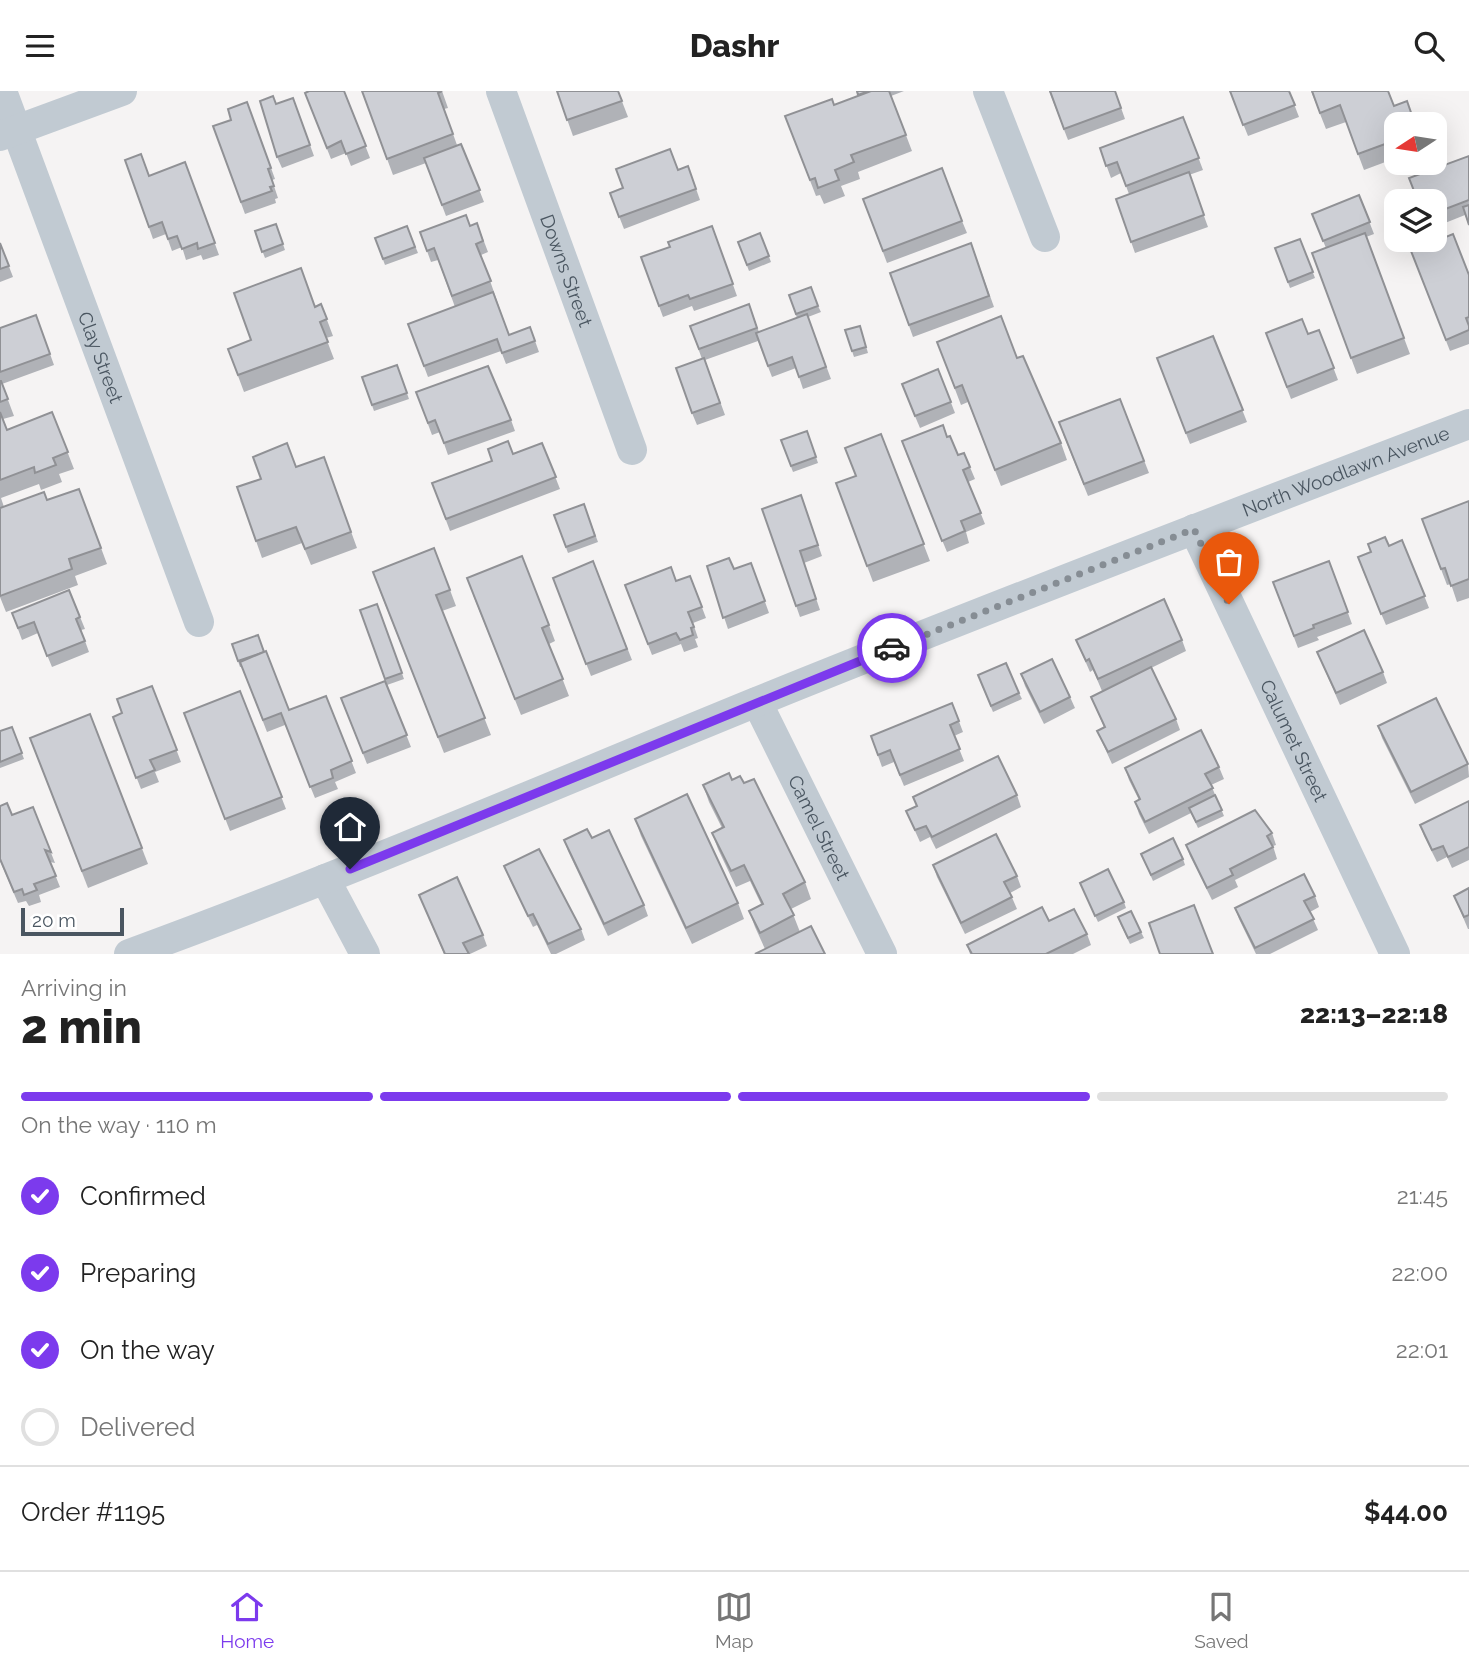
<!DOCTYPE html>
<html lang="en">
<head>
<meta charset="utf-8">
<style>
  :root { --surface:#fff; --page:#f2f2f2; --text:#222; --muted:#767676; --line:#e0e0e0; --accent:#7c3aed }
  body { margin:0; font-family:Raleway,sans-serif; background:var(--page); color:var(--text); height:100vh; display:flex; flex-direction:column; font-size:26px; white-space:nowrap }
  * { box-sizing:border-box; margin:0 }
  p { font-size:23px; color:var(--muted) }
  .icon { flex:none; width:38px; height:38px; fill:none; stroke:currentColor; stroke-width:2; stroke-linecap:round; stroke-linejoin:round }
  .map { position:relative; height:863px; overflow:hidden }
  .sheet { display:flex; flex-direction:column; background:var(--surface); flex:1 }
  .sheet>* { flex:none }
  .needle { width:46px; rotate:258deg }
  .tools { position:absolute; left:1384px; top:21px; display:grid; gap:14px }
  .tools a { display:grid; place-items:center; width:63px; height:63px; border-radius:14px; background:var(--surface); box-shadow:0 7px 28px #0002; font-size:35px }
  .scale { position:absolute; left:21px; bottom:18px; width:103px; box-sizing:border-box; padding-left:7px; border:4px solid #4a5661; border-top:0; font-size:19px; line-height:24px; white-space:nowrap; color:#4a5661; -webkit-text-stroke:5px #fff; paint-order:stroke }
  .pin { position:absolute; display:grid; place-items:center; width:60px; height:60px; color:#fff; margin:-72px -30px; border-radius:50% 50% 50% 0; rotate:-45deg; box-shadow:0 0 7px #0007 }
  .pin .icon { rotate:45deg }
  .courier { position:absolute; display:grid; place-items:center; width:70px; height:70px; margin:-35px; border:5px solid #7c3aed; border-radius:50%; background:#fff; color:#222; box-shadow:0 2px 9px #0007 }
  .headline em { font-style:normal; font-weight:800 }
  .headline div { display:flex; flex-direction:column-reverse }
  .headline { display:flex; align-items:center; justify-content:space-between; height:119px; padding:0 21px }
  h1 { font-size:46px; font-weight:800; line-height:52px }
  .bar { display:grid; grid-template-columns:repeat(4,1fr); gap:10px 7px; align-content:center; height:84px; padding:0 21px }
  .bar i { height:9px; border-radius:5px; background:var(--line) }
  .bar .active { background:var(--accent) }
  .bar p { grid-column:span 4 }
  .line { display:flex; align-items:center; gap:18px; padding:0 21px; border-top:2px solid var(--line) }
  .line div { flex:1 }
  ol { padding:0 21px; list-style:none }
  li { display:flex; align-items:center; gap:21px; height:77px }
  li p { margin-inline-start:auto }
  li .icon { padding:7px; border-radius:50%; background:var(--accent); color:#fff; stroke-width:4 }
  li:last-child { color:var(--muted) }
  li i { width:38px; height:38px; border:4px solid var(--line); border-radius:50% }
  header { display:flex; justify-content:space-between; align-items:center; height:91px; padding:0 21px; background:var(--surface); font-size:32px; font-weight:800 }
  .dock { display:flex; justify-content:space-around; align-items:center; height:98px; border-top:2px solid var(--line); background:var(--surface); font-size:19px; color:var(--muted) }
  .dock a { display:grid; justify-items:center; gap:4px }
  .dock .active { color:var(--accent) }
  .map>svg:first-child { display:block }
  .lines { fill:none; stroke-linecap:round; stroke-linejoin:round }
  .minor { stroke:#c1cad2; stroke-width:30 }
  .wall { fill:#b0b2b7 }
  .building { fill:#cdcfd5; stroke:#909195; stroke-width:2 }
  .done { stroke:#868d94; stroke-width:7; stroke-dasharray:0 12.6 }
  .route { stroke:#7c3aed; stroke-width:9 }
  .labels { text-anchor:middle; stroke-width:5; stroke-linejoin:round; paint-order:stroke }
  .street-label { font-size:19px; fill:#4a5661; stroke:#fff }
</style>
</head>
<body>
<header><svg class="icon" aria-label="menu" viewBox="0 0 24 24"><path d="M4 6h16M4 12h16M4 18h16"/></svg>Dashr<svg class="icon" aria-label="search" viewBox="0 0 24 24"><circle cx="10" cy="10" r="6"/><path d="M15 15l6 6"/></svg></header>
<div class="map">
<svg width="1469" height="863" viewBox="0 0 1469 863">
  <rect width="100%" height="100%" fill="#f5f3f3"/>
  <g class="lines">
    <g class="minor">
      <path id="s1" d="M2 0 199 531"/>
      <path id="s2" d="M501 0 632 359"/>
      <polyline points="988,0 1045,146"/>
      <polyline points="0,45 122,0"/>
      <path id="s3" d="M1194 438 1395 863"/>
      <path id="s4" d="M757 611 882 863"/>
      <polyline points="325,788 365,863"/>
      <path id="s5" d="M129 863C340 786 546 697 754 612 991 516 1230 424 1469 333"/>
    </g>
  </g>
  <g class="wall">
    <polygon points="344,0 370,67 351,75 346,62 331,68 305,2"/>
    <polygon points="362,0 442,0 448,17 444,18 457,54 461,53 484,111 446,125 426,72 393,84"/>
    <polygon points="557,0 618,0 628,26 573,45"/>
    <polygon points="856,0 904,0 891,5 912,60 858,81 860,88 841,95 845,105 824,113 820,104 816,105 785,25 834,14 858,5"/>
    <polygon points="1049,0 1115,0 1125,28 1068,49"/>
    <polygon points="1230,0 1289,0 1299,26 1248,45"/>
    <polygon points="1311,0 1396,33 1396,67 1364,79 1346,31 1326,38"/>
    <polygon points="293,7 314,65 282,77 277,66"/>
    <polygon points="247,11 275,88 272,89 278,107 275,108 276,112 245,123 213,35 231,29"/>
    <polygon points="1183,26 1203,79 1189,84 1208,136 1135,162 1116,108 1129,103 1121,82 1111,87 1100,57"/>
    <polygon points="1469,65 1469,134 1465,124 1435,136 1435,110"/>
    <polygon points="125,69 149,85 185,71 219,164 203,169 201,164 186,169 182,156 172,160 166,143 153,148"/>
    <polygon points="688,75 700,109 624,138 610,102"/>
    <polygon points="1359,104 1374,143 1366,146 1410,263 1357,283 1312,162 1326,157 1312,123"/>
    <polygon points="863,108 962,130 967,142 887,172"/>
    <polygon points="477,132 488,161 481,164 509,244 530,236 539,261 506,273 501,260 428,286 408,233 455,216 438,169 431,171 420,141 470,135"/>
    <polygon points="276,133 285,159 265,167 255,140"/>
    <polygon points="407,135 418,162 385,174 375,147"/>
    <polygon points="712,135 737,205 694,220 692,215 663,226 641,166 670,156"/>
    <polygon points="760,142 771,171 749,180 738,151"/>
    <polygon points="1300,148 1315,187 1290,197 1275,157"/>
    <polygon points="0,152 13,186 0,191"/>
    <polygon points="971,152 994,216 913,246 890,182"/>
    <polygon points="1411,160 1469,184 1469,253 1450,260"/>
    <polygon points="789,204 818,215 821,221 808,226 831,288 803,298 796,277 772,286 758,250 705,269 725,324 697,334 692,322 702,268 690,235 749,213 759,241 797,227"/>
    <polygon points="321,213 333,245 326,247 334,268 244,301 228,258 251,249"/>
    <polygon points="36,224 54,274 2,293 14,325 3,328 7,339 52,321 74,378 59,383 62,391 41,399 39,393 1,407 4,416 47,409 79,398 107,473 75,485 78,494 6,521 0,506 0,237"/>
    <polygon points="860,235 868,262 854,266 852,260"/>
    <polygon points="1319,239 1338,289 1291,308 1266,242 1308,243"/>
    <polygon points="1213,245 1247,331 1190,353 1157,267"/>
    <polygon points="937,251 1017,267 1061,352 1067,369 1001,395 968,311 961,314"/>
    <polygon points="397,274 409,308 374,320 362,286"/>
    <polygon points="938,278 955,322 920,337 906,304"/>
    <polygon points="416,301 511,329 515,340 448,364 440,341 432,344"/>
    <polygon points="1120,308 1149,382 1088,405 1063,343"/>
    <polygon points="807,340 818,372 793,381 781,349"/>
    <polygon points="881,343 930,470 873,491 836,392 856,385"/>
    <polygon points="947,346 958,364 964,362 975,388 968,391 985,433 966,441 969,452 947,461 906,362"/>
    <polygon points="542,352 560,398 450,440 432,392"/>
    <polygon points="324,366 357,457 311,474 302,452 262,467 237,396"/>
    <polygon points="801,404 822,465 804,472 820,519 800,526 762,418"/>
    <polygon points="1469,410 1469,507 1457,511 1451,493 1447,494 1422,428"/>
    <polygon points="584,413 598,451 568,462 554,424"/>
    <polygon points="1402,449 1429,517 1386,534 1362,478 1389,455"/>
    <polygon points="593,470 632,569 591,585 553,487"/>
    <polygon points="1329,470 1352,533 1317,546 1319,549 1298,557 1273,491"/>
    <polygon points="751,472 769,522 728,538 707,475 734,478"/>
    <polygon points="690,485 706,527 693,532 698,547 695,548 698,556 684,561 681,553 652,564 625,494 676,490"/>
    <polygon points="379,498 450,499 456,515 442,520 491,644 444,662"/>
    <polygon points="69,499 85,538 81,539 89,561 52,576 38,542 22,549 12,522"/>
    <polygon points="473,504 549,534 555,550 549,553 569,605 521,624"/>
    <polygon points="377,513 404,588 387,594 360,519"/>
    <polygon points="1076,549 1182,549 1186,560 1151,577 1176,628 1180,639 1112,673 1097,640 1104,636 1091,606 1130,586 1102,600 1093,579 1090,581"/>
    <polygon points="232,553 264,561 289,619 326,605 356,682 335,691 338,698 315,707 285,634 267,641 242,576 240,576"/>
    <polygon points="1317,561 1383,581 1387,592 1340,614"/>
    <polygon points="1021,583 1070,606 1075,617 1044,633 1025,595"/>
    <polygon points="385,590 411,656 367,673 341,607"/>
    <polygon points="980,590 1019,602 1022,608 993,621"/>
    <polygon points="152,595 181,671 155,681 159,691 141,698 113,626 122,622"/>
    <polygon points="240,600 286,718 230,740 184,622"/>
    <polygon points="952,612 963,641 954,645 964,670 904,695 894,671 882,676 871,645"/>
    <polygon points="90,623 148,773 88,797 30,647"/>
    <polygon points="1378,635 1468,673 1469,686 1415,713 1382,647"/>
    <polygon points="12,636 24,668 0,677 0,640"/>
    <polygon points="1219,676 1224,688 1211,694 1224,725 1198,737 1191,722 1149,743 1139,723 1135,711 1139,709 1129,689 1125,677"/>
    <polygon points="732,689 805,791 811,808 791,818 800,841 765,858 755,836 749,820 761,813 750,790 736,796 718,758 712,742 722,737 709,711 703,694"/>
    <polygon points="1017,704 1021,716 936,758 930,746 920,751 906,720"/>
    <polygon points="1469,710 1469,769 1452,777 1447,766 1437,771 1424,745 1420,734"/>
    <polygon points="0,715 12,724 33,716 55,772 50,771 60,796 39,804 41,811 29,815 26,810 18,812 0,770"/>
    <polygon points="635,728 738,812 744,828 692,853 641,745"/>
    <polygon points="1272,742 1276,754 1273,755 1277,768 1235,789 1238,796 1212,809 1190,765 1186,754"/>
    <polygon points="592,747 644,814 648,825 608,845 568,760 564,749"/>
    <polygon points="1141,763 1183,768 1185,774 1153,790"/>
    <polygon points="933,774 1017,785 1021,796 1010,802 1017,818 965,843 937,786"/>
    <polygon points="504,775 581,838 585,849 556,863 551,863 537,834 533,836 509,787"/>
    <polygon points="1080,792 1124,811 1126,817 1098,831"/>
    <polygon points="1469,797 1469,838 1468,838 1454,805"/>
    <polygon points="419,804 483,844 487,855 470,863 444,863"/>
    <polygon points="1315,805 1319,816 1310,821 1318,839 1270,863 1256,863 1239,828 1235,817"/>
    <polygon points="1049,830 1087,843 1091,854 1073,863 970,863 967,854"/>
    <polygon points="1120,832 1141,841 1144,847 1130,853"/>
  </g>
  <g class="building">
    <polygon points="309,0 344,0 366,55 346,63 341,50 327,57 305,2"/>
    <polygon points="362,0 442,0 438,2 453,43 387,68"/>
    <polygon points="557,0 618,0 622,10 567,29"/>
    <polygon points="857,0 869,0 858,4"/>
    <polygon points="871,0 889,0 906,44 851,64 854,71 835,79 839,89 818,97 815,87 810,89 785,25 832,8 834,14"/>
    <polygon points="1050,0 1115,0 1121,17 1064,38"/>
    <polygon points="1230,0 1289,0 1295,14 1243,34"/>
    <polygon points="1312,0 1388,0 1394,15 1407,10 1415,33 1396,33 1396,49 1358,63 1340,14 1320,22"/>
    <polygon points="273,5 276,13 293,7 310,54 277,66 260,10"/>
    <polygon points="247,11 271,77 268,78 274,95 270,96 272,100 241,111 213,35 231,29 228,18"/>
    <polygon points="1183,26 1199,67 1126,95 1117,71 1106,75 1100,57"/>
    <polygon points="461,53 480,99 442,114 424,67"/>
    <polygon points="670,58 678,79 688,75 696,98 619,126 610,102 623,97 616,78"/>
    <polygon points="141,63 149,85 185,71 215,152 198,158 197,152 182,158 177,145 168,148 162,131 149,136 125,69"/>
    <polygon points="1469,65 1469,109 1435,122 1435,110 1418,110 1409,87"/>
    <polygon points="942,77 962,130 883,160 863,108"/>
    <polygon points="1189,81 1204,124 1131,151 1116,108"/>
    <polygon points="1359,104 1370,131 1323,150 1312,123"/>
    <polygon points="1469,114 1469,134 1463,116"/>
    <polygon points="466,124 470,135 477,132 483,150 476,153 491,190 452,205 434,157 427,160 420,141"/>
    <polygon points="276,133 283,153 262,161 255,140"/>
    <polygon points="407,135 415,156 383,168 375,147"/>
    <polygon points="712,135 733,193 690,208 688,204 659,215 641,166 670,156 668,151"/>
    <polygon points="760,142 769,165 747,174 738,151"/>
    <polygon points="1365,142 1404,247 1351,267 1312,162"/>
    <polygon points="1453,143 1469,184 1469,226 1466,227 1469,235 1469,239 1446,249 1411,160"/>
    <polygon points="1300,148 1313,181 1288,191 1275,157"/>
    <polygon points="0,152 9,175 0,178"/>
    <polygon points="971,152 989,205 909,234 890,182"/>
    <polygon points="301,177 315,216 321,213 327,228 320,231 328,251 238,284 228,258 251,249 234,202"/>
    <polygon points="811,196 818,215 796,223 789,204"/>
    <polygon points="493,201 509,244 530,236 535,250 502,262 497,248 424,275 408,233"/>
    <polygon points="749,213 757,237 699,258 690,235"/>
    <polygon points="807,223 826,276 799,286 792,266 768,275 756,242"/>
    <polygon points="36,224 50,263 0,281 0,237"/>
    <polygon points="1001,225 1017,267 1023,265 1061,352 995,379 962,294 955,297 937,251"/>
    <polygon points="1302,228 1308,243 1319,239 1334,277 1287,296 1266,242"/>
    <polygon points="860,235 866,256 852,260 845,239"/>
    <polygon points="1213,245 1243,319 1186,342 1157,267"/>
    <polygon points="704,267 720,312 692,322 676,277"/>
    <polygon points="397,274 407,302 372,314 362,286"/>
    <polygon points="488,275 511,329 444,352 435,329 428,332 416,301"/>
    <polygon points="938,278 951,311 915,325 902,293"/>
    <polygon points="0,290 1,290 8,308 0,311"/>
    <polygon points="1120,308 1144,370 1084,393 1059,331"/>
    <polygon points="0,321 7,339 52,321 68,361 53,367 56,374 35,382 34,376 0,389"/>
    <polygon points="943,334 947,346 950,345 958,364 964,362 970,376 963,379 981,422 961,430 965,440 942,450 902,350"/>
    <polygon points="807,340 816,366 791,375 781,349"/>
    <polygon points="881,343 924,453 867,475 836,392 856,385 845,357"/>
    <polygon points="508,350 513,363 542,352 556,386 446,428 432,392 492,370 488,358"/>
    <polygon points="287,352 296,376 324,366 351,441 305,458 296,436 256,450 237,396 261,388 253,366"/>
    <polygon points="79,398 101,457 69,468 72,478 0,505 0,417 44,401 47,409"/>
    <polygon points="801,404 818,454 800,460 816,508 796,515 762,418"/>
    <polygon points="1469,410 1469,488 1451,495 1445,477 1441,478 1422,428"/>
    <polygon points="584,413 595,445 566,456 554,424"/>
    <polygon points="1385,446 1389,455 1402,449 1425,505 1381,523 1358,466 1371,461 1368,453"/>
    <polygon points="434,457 450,499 436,504 485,627 438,646 373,481"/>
    <polygon points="522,465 549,534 542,537 563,588 515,608 467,487"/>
    <polygon points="729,467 734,478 751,472 765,510 723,527 707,475"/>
    <polygon points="593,470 627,558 586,573 553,487"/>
    <polygon points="1329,470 1348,521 1313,534 1314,537 1294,545 1273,491"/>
    <polygon points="671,476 676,490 690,485 702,516 688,521 694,536 691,537 693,544 680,549 676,542 648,553 625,494"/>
    <polygon points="69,499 80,526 76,528 85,550 47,565 34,531 18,537 12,522"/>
    <polygon points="1164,508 1182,549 1098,588 1089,568 1086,570 1076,549"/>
    <polygon points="377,513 402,582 385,588 360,519"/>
    <polygon points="1364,539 1383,581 1336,602 1317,561"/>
    <polygon points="258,544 264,561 238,570 232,553"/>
    <polygon points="266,560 289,619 326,605 352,670 331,679 333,687 310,696 281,622 263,629 240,571"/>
    <polygon points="1052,568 1070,606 1040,621 1021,583"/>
    <polygon points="1006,572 1019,602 991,615 978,584"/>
    <polygon points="1151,576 1176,628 1108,661 1097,640 1105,636 1091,606"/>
    <polygon points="385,590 407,644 363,662 341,607"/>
    <polygon points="152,595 177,659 150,669 155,679 136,687 113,626 122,622 117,608"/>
    <polygon points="240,600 282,706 225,728 184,622"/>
    <polygon points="1436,607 1468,673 1411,701 1378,635"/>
    <polygon points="952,612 959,630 950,634 960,658 900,684 890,659 878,664 871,645"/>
    <polygon points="90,623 142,757 82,780 30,647"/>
    <polygon points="12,636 22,662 0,671 0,640"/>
    <polygon points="1201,639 1219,676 1205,683 1213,697 1145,731 1135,711 1140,708 1125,677"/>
    <polygon points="998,665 1017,704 932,746 926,735 915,739 906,720 917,715 913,706"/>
    <polygon points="729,682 732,689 740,685 744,692 754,688 805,791 783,803 794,824 760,842 749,820 763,813 744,774 731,780 712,742 724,736 703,694"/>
    <polygon points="687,703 738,812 686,837 635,728"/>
    <polygon points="1215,704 1222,719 1196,731 1189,717"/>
    <polygon points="1469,710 1469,756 1448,766 1443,755 1432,759 1420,734"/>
    <polygon points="7,712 12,724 33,716 51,761 45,759 56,785 34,793 37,799 24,804 22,798 14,801 0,768 0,715"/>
    <polygon points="1255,719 1272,742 1267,745 1273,756 1230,778 1233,784 1207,797 1186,754"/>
    <polygon points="587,738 592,747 609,739 644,814 604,833 564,749"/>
    <polygon points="996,743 1017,785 1004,791 1012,806 961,832 933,774"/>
    <polygon points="1173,747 1183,768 1151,784 1141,763"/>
    <polygon points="539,758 581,838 548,853 533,823 528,825 504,775"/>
    <polygon points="1108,778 1124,811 1095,825 1080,792"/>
    <polygon points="1304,783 1315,805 1304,810 1314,828 1255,857 1235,817"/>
    <polygon points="457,786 483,844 463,852 469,863 445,863 419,804"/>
    <polygon points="1469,797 1469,824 1464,826 1454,805"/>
    <polygon points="1194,814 1213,863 1160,863 1149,832"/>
    <polygon points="1042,816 1049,830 1074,818 1087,843 1046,863 972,863 967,854"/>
    <polygon points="1131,820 1141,841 1128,847 1118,826"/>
    <polygon points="811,835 825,863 755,863"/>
  </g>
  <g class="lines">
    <polyline class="done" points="892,557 1194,438 1229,513"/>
    <polyline class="route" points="350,778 892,557"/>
  </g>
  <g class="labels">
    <g class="street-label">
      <text dy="7" stroke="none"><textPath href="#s2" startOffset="191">Downs Street</textPath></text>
      <text dy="7" stroke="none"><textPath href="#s1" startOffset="284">Clay Street</textPath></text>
      <text dy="7" stroke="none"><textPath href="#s5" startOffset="1309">North Woodlawn Avenue</textPath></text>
      <text dy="7" stroke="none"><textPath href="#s3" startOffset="234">Calumet Street</textPath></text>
      <text dy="7" stroke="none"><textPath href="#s4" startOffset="140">Camel Street</textPath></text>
    </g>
  </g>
</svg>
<div class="tools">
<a><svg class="needle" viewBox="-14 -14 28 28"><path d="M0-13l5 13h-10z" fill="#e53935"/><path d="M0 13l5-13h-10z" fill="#767676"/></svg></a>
<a><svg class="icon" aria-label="layers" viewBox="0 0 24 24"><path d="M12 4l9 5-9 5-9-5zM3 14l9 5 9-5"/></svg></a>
</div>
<div class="scale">20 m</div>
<div class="pin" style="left:1229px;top:513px;background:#ea580c"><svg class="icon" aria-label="bag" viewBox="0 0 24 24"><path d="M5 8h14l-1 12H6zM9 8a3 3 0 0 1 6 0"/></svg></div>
<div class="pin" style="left:350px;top:778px;background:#1f2937"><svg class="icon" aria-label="home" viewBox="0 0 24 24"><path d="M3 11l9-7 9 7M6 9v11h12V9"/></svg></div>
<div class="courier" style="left:892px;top:557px"><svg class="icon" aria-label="car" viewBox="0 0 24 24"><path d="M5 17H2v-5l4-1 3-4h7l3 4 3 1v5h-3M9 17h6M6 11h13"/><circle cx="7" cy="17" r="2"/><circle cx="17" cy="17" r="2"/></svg></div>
</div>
<section class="sheet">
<div class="headline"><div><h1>2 min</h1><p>Arriving in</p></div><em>22:13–22:18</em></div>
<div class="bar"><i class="active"></i><i class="active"></i><i class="active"></i><i></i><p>On the way · 110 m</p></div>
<ol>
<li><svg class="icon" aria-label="check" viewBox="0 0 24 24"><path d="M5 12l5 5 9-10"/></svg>Confirmed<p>21:45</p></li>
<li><svg class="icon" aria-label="check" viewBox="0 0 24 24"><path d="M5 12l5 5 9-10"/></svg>Preparing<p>22:00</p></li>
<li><svg class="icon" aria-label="check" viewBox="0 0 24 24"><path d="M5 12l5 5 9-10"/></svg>On the way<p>22:01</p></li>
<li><i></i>Delivered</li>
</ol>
<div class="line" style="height:91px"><div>Order #1195</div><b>$44.00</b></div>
</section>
<nav class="dock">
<a class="active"><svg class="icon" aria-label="home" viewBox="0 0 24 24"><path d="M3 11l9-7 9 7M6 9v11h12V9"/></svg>Home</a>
<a><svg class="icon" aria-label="map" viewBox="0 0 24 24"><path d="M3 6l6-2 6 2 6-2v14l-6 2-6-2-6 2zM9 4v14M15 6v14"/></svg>Map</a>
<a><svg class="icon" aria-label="saved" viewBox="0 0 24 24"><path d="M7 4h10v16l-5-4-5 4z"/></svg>Saved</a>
</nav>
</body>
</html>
